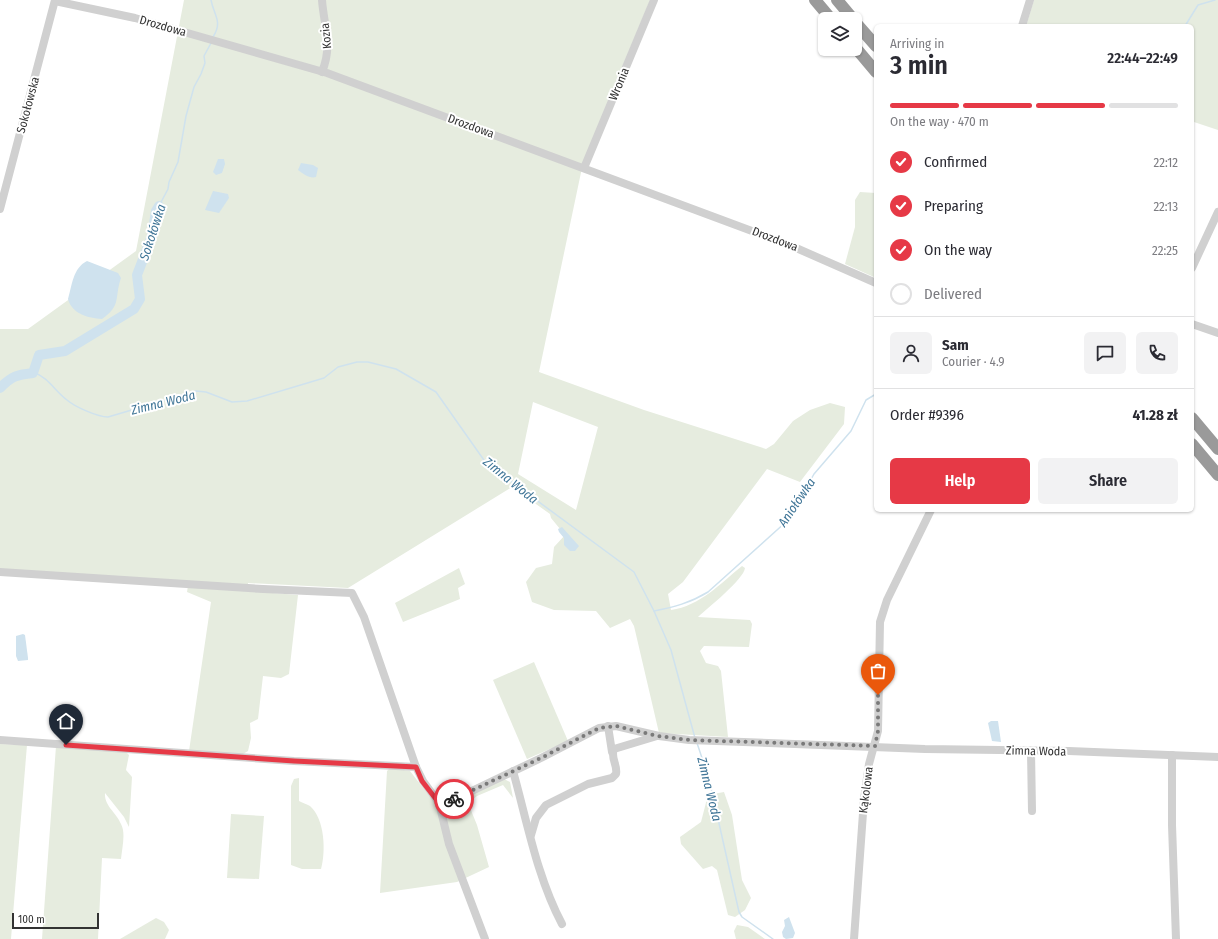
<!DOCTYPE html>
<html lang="en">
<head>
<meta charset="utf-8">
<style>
  :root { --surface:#fff; --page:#f2f2f3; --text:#2b2b33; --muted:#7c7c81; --line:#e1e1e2; --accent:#e63946 }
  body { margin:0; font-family:"Fira Sans Condensed",sans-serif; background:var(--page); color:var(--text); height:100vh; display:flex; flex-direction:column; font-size:15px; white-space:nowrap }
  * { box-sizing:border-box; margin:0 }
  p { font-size:13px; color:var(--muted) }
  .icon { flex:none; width:22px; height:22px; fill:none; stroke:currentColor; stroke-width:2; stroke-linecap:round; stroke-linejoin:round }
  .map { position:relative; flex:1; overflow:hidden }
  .sheet { position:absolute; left:874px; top:24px; width:320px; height:488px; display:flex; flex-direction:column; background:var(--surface); border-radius:6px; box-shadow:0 1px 3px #0004 }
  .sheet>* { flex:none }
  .tools { position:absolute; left:818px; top:12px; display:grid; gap:8px }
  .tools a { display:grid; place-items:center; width:44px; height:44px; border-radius:6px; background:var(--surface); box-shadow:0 1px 3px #0004; font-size:20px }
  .scale { position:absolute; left:12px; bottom:10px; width:87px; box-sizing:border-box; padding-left:4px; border:2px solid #333; border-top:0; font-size:11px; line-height:14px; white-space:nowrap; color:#333; -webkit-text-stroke:3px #fff; paint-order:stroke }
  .pin { position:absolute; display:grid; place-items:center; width:34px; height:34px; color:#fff; margin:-41px -17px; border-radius:50% 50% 50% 0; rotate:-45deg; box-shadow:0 0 4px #0007 }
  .pin .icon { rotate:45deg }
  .courier { position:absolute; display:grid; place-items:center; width:40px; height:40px; margin:-20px; border:3px solid #e63946; border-radius:50%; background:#fff; color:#222; box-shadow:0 1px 5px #0007 }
  .overview em { font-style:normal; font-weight:600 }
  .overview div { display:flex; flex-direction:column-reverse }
  .overview { display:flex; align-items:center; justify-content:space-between; height:68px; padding:0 16px }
  h1 { font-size:26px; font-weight:600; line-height:30px }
  .bar { display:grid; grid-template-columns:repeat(4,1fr); gap:6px 4px; align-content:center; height:48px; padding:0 16px }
  .bar i { height:5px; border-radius:3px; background:var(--line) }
  .bar .current { background:var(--accent) }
  .bar p { grid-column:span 4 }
  .line { display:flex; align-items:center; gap:10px; padding:0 16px; border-top:1px solid var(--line) }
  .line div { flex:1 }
  .round { display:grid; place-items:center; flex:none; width:42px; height:42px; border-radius:6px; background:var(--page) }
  ol { padding:0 16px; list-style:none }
  li { display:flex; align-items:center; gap:12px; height:44px }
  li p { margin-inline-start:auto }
  li .icon { padding:4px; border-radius:50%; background:var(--accent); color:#fff; stroke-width:4 }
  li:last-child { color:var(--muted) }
  li i { width:22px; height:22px; border:2px solid var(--line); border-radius:50% }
  .cta { display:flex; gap:8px; margin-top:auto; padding:8px 16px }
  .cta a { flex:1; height:46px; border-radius:6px; background:var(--accent); color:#fff; font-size:16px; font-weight:600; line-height:46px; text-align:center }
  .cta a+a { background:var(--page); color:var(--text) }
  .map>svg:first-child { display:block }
  .green { fill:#e6ecdf; fill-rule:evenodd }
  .water { fill:#cfe2ee }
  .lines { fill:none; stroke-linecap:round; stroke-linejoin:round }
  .stream { stroke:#cfe2ee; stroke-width:1.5 }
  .river { stroke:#cfe2ee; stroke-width:10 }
  .minor { stroke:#d0d0d0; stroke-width:8 }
  .highway { stroke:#9a9a9a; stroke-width:12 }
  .done { stroke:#7a7a7a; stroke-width:4; stroke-dasharray:0 7.2 }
  .route { stroke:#e63946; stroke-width:5 }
  .labels { text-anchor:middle; stroke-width:4; stroke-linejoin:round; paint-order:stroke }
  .street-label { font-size:12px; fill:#333; stroke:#fff }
  .water-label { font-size:13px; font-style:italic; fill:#3f7597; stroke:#fff }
</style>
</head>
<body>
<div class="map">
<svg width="1218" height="939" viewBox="0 0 1218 939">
  <rect width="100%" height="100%" fill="#fff"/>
  <g class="green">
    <path d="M184 0H650L583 163 539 372 644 410 766 449 774 444 793 421 810 410 830 403 845 407 844 424 800 482 767 469 683 582 668 594 671 610C700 606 721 583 742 566L745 568C744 579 708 608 698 617L750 620 752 624 749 647 704 646 700 651 706 663 718 666 721 671 728 737 659 733 634 626 630 619 610 628 596 611 554 610 532 602 526 582 536 568 552 564 554 547 565 535 551 518 550 514 512 487 348 588 248 583V585L0 570V329H28L136 251ZM533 402 598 427 576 510 518 474Z"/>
    <polygon points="1034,0 1218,0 1218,130 1194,122 1192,125 1192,26 1026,26"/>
    <polygon points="860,192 876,193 876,278 845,264 855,227 855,200"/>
    <polygon points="459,568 465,584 458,588 460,599 403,622 395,603"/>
    <polygon points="188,586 298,595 289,674 281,678 263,676 258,719 250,723 251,738 248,751 243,754 189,751 211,602 187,592"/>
    <polygon points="534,662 568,741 527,759 493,680"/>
    <polygon points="0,744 27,745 11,939 0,939"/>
    <path d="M56 746 126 752 129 755 126 770 132 777 129 827 124 817 105 793C104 806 117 813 121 824 126 833 122 848 121 859L102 858 98 939H42Z"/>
    <polygon points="390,768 410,771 434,802 444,807 504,779 510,782 513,798 503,785 477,796 468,803 477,825 489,867 457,882 380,893 387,771"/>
    <path d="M299 778V801C302 803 307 804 310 806 325 819 326 852 321 869H302L291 865V786L294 779Z"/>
    <polygon points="724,792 732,815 742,880 751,898 745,910 735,917 728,915 717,870 712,866 703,869 681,844 680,837 701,822 708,795"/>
    <polygon points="231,814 264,816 259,879 227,878"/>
    <polygon points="156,918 164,922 169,930 165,939 120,939"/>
    <polygon points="737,925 748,927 765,939 736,939 734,931"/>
  </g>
  <g class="water">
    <polygon points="218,159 224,159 225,164 222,173 216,175 213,172"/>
    <path d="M301 163 313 165 318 168 316 177C310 179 303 174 298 170Z"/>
    <polygon points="213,191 228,194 229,198 219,213 205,210"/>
    <path d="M87 261 118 273 121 278C114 298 122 305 102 319 88 318 72 314 68 299 72 285 73 268 87 261Z"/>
    <polygon points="562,527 579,546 575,551 570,551 564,545 564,538 559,532 558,529"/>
    <polygon points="23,634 25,635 28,658 28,660 18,661 16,656 16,636"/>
    <polygon points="991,721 998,721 1001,742 992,741 988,723"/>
    <polygon points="789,917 795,933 793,938 786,939 783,937 782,932 785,926 784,920"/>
  </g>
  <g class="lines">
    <g class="stream">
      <path d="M211 0C214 16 223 21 213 37"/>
      <polyline points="1185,26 1198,5 1215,0"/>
      <polyline points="159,206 168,189 169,182 178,162 186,116 194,87 201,74 205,63 204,56 211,43"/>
      <path d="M33 372C49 378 54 390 67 400 75 407 98 417 108 417L196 391 206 392 232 402 247 401 324 378 338 367 357 362H368L396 369 436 392 486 463 634 572 654 611 671 650 695 738"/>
      <path d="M654 611C674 607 690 603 708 592L787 521 814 474 851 431 866 400 876 394"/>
      <polyline points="697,743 709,779 739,912 742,917 773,939"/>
    </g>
    <path class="river" d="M0 388C12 376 16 375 33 373L39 355 65 351 134 309 140 299 137 275 152 236 156 211 159 206"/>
    <g class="minor">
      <path d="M322 0C324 27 333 45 322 72"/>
      <polyline points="55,1 135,18 327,73 787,244 876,283"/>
      <polyline points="1022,26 1030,0"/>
      <polyline points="584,168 654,0"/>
      <polyline points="0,209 55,0"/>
      <polyline points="1192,268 1218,212"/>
      <polyline points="1192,324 1218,333"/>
      <polyline points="0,572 263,589 352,593 364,617 416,767 423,781 439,803 455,799 541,758 599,728 616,726 659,736 689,740 925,749 1069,751 1218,757"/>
      <polyline points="608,726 612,752"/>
      <polyline points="0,740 294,761 416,767"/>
      <polyline points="1031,751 1032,811"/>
      <polyline points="1172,755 1172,825 1176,939"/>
      <path d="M513 771C527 821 537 877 562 924"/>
      <polyline points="439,803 449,844 485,939"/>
      <path d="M531 835 536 818 546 805 588 784 612 778 616 774C618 765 610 758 614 749L657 736"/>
      <polyline points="854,939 864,799 869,764 878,731 880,622 887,600 931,510"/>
    </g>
    <g class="highway">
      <polyline points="815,0 831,19"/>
      <polyline points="837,0 853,19"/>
      <polyline points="855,22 876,46"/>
      <polyline points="855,47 876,72"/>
      <polyline points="1192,418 1218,449"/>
      <polyline points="1192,444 1218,475"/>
    </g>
  </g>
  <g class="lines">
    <polyline class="done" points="454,799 541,758 599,728 616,726 658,736 689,740 875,746 878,731 878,695"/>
    <polyline class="route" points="66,745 294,761 416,767 422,781 439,803 454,799"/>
  </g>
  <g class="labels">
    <g class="street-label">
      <text transform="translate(163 26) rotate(16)" y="4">Drozdowa</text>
      <text transform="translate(326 36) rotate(-96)" y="4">Kozia</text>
      <text transform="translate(619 84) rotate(-67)" y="4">Wronia</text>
      <text transform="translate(28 105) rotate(-75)" y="4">Sokołowska</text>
      <text transform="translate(471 126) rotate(20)" y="4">Drozdowa</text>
      <text transform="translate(775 239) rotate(21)" y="4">Drozdowa</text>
      <text transform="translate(1036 751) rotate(1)" y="4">Zimna Woda</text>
      <text transform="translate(866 790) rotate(-83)" y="4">Kąkolowa</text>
    </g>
    <g class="water-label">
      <text transform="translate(152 232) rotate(-72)" y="5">Sokołówka</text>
      <text transform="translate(163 402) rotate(-14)" y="5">Zimna Woda</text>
      <text transform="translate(511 480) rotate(39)" y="5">Zimna Woda</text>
      <text transform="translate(796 502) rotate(-56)" y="5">Aniołówka</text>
      <text transform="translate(710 789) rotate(76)" y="5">Zimna Woda</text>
    </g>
  </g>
</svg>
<div class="tools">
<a><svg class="icon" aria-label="layers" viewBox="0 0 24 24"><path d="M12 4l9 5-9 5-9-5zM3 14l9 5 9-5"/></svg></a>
</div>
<div class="scale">100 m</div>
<div class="pin" style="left:878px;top:695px;background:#ea580c"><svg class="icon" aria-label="bag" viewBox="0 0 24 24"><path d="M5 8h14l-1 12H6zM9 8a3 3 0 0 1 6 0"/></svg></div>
<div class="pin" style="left:66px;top:745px;background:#1f2937"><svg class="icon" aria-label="home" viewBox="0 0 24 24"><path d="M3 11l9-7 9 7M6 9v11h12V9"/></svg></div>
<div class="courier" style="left:454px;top:799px"><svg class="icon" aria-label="bike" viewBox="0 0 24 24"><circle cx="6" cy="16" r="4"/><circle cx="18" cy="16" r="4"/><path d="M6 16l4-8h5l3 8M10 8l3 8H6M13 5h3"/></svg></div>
<section class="sheet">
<div class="overview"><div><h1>3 min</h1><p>Arriving in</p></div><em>22:44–22:49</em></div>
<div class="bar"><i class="current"></i><i class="current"></i><i class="current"></i><i></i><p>On the way · 470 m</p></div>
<ol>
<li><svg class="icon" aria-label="check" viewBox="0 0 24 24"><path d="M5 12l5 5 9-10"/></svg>Confirmed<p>22:12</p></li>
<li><svg class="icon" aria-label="check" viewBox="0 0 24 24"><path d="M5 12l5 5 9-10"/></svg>Preparing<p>22:13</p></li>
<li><svg class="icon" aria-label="check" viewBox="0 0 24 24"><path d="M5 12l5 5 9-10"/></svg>On the way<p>22:25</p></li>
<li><i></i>Delivered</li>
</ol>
<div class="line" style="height:72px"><a class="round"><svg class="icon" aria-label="person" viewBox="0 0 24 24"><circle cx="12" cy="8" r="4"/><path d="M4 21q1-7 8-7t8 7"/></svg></a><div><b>Sam</b><p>Courier · 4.9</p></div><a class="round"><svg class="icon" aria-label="chat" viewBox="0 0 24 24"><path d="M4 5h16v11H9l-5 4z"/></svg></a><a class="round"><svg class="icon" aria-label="phone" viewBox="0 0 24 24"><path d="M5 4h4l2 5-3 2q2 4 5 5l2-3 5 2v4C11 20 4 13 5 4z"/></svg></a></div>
<div class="line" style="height:52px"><div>Order #9396</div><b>41.28 zł</b></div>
<div class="cta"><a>Help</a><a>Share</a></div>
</section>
</div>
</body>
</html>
